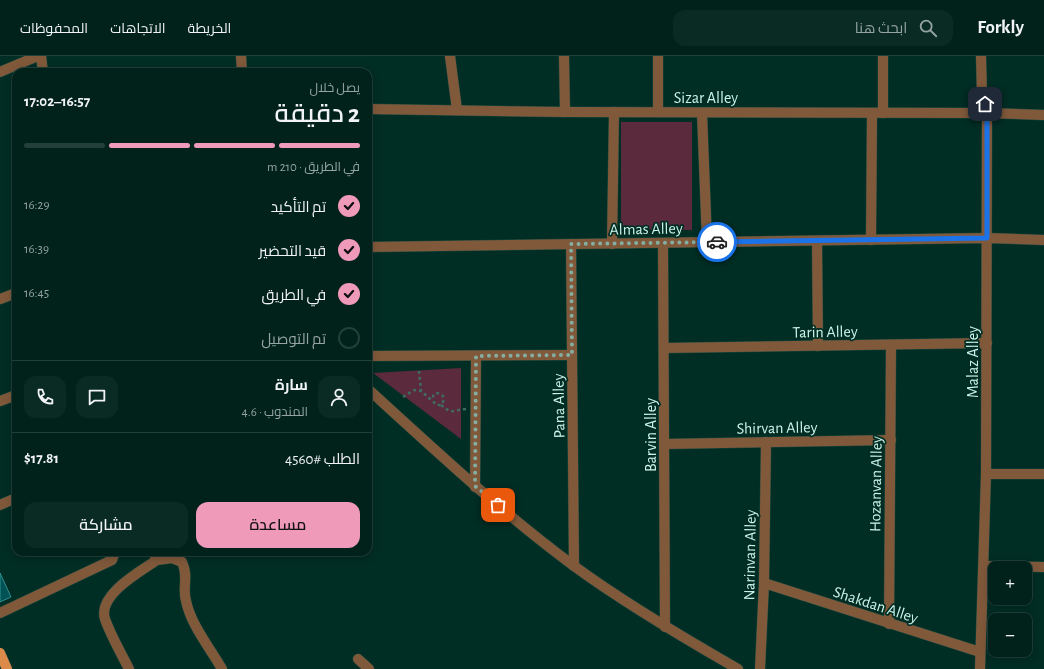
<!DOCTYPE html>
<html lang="ar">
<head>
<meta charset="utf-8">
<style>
  :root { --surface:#00221b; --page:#0a2a24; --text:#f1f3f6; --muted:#95a4a3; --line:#223f3a; --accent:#ef9ab9 }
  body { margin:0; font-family:"Alegreya Sans",Cairo,sans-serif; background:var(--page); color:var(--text); direction:rtl; height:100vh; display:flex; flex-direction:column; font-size:15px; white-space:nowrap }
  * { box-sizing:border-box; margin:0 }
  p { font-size:13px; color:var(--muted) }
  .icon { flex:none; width:22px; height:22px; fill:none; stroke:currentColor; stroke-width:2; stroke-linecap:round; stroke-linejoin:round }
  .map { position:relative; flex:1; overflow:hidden; direction:ltr }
  .details { position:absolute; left:12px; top:12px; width:360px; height:488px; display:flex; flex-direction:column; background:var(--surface); border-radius:12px; box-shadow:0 2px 10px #0003,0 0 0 1px var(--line); direction:rtl }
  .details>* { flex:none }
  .fabs { position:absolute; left:988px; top:505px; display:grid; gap:8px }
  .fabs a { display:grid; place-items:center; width:44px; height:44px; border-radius:8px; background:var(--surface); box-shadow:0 2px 10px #0003,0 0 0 1px var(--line); font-size:20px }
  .pin { position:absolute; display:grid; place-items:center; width:34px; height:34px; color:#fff; margin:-17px; border-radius:8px; box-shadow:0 2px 6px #0006 }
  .courier { position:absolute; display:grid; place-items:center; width:40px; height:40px; margin:-20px; border:3px solid #1a73e8; border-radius:50%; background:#fff; color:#222; box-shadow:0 1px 5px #0007 }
  .summary em { font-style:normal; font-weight:600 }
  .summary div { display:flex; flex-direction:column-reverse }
  .summary { display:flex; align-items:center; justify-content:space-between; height:68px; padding:0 12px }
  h1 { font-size:26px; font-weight:600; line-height:30px }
  .bar { display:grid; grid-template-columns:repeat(4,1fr); gap:6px 4px; align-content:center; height:48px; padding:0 12px }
  .bar i { height:5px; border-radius:3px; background:var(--line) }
  .bar .on { background:var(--accent) }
  .bar p { grid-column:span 4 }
  .line { display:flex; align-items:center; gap:10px; padding:0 12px; border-top:1px solid var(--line) }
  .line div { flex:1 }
  .round { display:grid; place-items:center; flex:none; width:42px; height:42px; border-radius:12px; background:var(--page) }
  ol { padding:0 12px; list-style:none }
  li { display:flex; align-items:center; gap:12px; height:44px }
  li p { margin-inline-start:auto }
  li .icon { padding:4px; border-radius:50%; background:var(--accent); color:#111; stroke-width:4 }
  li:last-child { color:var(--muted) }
  li i { width:22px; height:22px; border:2px solid var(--line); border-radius:50% }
  .button { display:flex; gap:8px; margin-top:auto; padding:8px 12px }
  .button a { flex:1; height:46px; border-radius:12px; background:var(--accent); color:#111; font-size:16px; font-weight:600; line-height:46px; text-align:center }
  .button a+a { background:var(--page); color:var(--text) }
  header { display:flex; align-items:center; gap:24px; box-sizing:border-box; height:56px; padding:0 20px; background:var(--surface); border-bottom:1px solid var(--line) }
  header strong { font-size:19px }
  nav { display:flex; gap:22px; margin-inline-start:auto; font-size:14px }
  .search { width:280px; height:36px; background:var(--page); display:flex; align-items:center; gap:10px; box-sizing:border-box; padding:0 14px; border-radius:12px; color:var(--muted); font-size:15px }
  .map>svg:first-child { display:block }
  .green { fill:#5b2a3d }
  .building { fill:#005254; stroke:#318f90 }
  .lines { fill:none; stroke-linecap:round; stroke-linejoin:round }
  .minor-casing { stroke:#1d493f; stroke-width:11 }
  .major-casing { stroke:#1d493f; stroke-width:11 }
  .path { stroke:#3f6b61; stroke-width:2.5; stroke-dasharray:3 3; stroke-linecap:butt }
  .minor { stroke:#80593b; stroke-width:10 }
  .major { stroke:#dc8a4a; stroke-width:10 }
  .done { stroke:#85aea3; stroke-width:4; stroke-dasharray:0 7.2 }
  .route { stroke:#1a73e8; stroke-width:5 }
  .labels { text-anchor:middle; stroke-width:3.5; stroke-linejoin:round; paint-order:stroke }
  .street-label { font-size:16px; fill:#ccf3e8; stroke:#002d24 }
</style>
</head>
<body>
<header>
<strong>Forkly</strong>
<div class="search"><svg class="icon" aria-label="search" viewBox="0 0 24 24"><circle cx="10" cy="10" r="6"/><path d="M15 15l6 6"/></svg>ابحث هنا</div>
<nav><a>الخريطة</a><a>الاتجاهات</a><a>المحفوظات</a></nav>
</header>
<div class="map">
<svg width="1044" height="613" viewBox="0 0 1044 613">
  <rect width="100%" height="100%" fill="#002d24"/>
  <g class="green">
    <polygon points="621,66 692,66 692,174 621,173"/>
    <polygon points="461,312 461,383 373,317"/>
  </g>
  <polygon class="building" points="0,517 11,541 0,546"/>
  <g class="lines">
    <g class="minor-casing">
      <g id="minor">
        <polyline points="41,0 43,16"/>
        <polyline points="241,0 242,16"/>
        <polyline points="450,0 457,54"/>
        <polyline points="564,0 565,56"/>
        <polyline points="883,0 883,57"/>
        <polyline points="0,16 38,0"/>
        <polyline points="368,53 565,56 987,57 1044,59"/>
        <polyline points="658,56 658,0"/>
        <polyline points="702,57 707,186"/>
        <polyline points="871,184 872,57"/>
        <polyline points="817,185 818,290"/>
        <polyline points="663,187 665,571"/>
        <polyline points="571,188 574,510"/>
        <polyline points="612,188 614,56"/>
        <polyline points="368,191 987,182 1044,184"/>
        <polyline points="0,243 16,237"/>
        <polyline points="664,292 987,287"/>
        <polyline points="368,300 572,299"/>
        <path d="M368 333C435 394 501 456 574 510 626 548 682 581 738 613"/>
        <polyline points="0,345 16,339"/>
        <polyline points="665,388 891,384"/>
        <polyline points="986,418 1044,418"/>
        <polyline points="475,431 476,300"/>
        <polyline points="0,449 16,442"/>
        <path d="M157 504 172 502 182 506C189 521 182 531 186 545 191 569 210 592 222 613"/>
        <polyline points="984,510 1044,511"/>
        <polyline points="764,527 980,596"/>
        <polyline points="0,557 112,504 115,496"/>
        <polyline points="889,568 891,289"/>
        <polyline points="358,603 369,613"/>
        <path d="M129 613C121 597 111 580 105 563 97 539 141 515 157 504L153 496"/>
        <polyline points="760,613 764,527 766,386"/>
        <polyline points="980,613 986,418 987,57 982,39 981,0"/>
      </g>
    </g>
    <g class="major-casing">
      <polyline id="major" points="0,597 7,613"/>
    </g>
    <g class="path">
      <polyline points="419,315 421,335"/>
      <polyline points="403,341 414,334 421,335 437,349 441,349 444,344 443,340 438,337 434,338 432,343"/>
      <path d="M441 349C453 359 451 354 466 353"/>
    </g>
    <use href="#minor" class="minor"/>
    <use href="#major" class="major"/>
  </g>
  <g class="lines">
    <polyline class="done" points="498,449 475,430 476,300 572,299 571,188 717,186"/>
    <polyline class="route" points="717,186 987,182 987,57 985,48"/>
  </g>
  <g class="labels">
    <g class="street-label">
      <text x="706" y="47">Sizar Alley</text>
      <text transform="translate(646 172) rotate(-1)" y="6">Almas Alley</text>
      <text transform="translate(825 275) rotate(-1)" y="6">Tarin Alley</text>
      <text transform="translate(972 306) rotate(-90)" y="6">Malaz Alley</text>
      <text transform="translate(558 350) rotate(-91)" y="6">Pana Alley</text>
      <text transform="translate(777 371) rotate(-1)" y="6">Shirvan Alley</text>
      <text transform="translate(650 379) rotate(-90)" y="6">Barvin Alley</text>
      <text transform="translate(875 428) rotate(-89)" y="6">Hozanvan Alley</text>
      <text transform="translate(749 499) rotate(-89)" y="6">Narinvan Alley</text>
      <text transform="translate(876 548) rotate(18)" y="6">Shakdan Alley</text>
    </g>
  </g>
</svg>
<div class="fabs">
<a>+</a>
<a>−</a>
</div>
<div class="pin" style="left:498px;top:449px;background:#ea580c"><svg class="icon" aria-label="bag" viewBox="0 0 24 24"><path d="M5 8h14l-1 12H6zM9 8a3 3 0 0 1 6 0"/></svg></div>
<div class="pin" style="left:985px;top:48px;background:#1f2937"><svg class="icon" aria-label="home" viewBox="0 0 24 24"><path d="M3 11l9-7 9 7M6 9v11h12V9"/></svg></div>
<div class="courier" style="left:717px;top:186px"><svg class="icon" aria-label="car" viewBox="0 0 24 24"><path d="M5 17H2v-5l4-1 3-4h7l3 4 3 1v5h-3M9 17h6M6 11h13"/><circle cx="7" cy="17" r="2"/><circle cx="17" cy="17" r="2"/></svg></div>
<section class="details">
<div class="summary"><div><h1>2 دقيقة</h1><p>يصل خلال</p></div><em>16:57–17:02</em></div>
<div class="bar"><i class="on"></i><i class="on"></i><i class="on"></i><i></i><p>في الطريق · 210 m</p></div>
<ol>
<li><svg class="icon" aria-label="check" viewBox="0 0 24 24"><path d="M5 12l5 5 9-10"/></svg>تم التأكيد<p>16:29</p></li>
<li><svg class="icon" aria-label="check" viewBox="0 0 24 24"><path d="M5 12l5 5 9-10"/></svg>قيد التحضير<p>16:39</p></li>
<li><svg class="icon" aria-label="check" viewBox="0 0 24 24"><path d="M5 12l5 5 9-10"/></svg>في الطريق<p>16:45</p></li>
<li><i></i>تم التوصيل</li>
</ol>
<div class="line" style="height:72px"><a class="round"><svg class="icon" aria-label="person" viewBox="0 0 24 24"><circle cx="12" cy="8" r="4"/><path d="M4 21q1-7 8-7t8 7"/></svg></a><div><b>سارة</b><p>المندوب · 4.6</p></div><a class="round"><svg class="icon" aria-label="chat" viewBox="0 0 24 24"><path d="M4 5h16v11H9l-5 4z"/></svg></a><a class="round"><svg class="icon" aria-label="phone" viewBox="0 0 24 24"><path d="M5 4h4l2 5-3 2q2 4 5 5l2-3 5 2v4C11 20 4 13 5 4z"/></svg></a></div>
<div class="line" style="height:52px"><div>الطلب #4560</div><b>$17.81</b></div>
<div class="button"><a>مساعدة</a><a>مشاركة</a></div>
</section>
</div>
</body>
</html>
